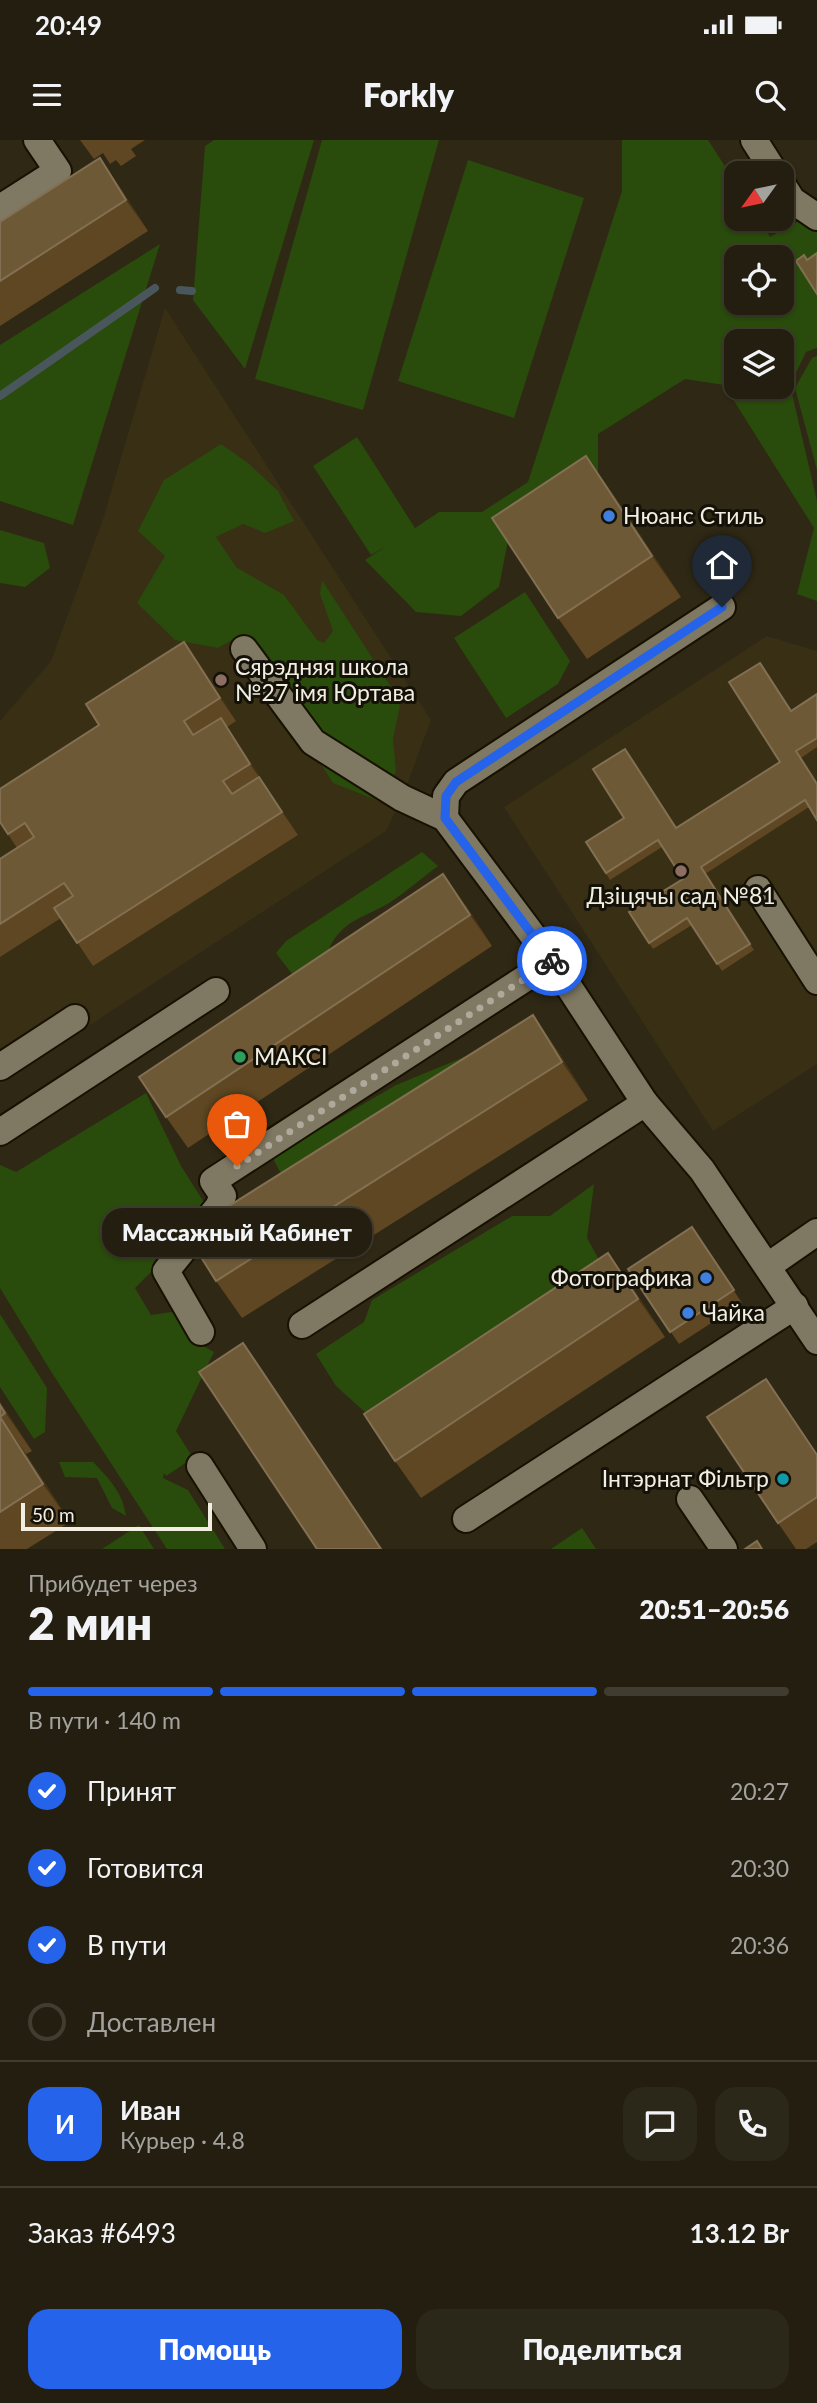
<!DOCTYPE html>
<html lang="ru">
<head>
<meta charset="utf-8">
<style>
  :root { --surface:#231e10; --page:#2b2719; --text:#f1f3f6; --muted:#a3a29f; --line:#403c30; --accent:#2563eb }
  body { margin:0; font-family:Lato,sans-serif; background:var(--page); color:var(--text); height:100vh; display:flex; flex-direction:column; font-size:26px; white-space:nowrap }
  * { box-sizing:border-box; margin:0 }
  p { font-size:23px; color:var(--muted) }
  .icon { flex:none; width:38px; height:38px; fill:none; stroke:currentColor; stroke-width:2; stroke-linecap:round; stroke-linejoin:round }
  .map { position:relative; height:1409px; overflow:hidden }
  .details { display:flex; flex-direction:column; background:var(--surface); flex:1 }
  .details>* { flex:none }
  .needle { width:46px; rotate:237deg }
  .controls { position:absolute; left:724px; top:21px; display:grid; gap:14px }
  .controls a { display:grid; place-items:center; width:70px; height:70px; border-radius:14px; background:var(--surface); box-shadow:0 2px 5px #0004,0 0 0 2px var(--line); font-size:35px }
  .scale { position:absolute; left:21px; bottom:18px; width:191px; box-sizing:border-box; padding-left:7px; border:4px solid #f2eee1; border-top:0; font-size:19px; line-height:24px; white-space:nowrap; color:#f2eee1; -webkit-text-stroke:5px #141109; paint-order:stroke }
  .pin { position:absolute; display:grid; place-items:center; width:60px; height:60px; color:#fff; margin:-72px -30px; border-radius:50% 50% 50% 0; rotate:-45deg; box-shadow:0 0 7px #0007 }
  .pin .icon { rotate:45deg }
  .courier { position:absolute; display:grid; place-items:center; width:70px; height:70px; margin:-35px; border:5px solid #2563eb; border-radius:50%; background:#fff; color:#222; box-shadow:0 2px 9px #0007 }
  .bubble { position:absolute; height:49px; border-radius:21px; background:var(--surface); box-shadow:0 2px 5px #0004,0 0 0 2px var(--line); font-size:23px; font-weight:800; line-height:49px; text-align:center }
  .head em { font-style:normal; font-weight:800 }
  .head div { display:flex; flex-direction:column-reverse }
  .head { display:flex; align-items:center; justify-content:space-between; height:119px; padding:0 28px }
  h1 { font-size:46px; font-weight:800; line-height:52px }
  .bar { display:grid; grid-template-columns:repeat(4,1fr); gap:10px 7px; align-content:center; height:84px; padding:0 28px }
  .bar i { height:9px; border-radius:5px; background:var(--line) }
  .bar .current { background:var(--accent) }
  .bar p { grid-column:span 4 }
  .line { display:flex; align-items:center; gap:18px; padding:0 28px; border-top:2px solid var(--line) }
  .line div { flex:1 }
  .round { display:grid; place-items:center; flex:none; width:74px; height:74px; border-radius:21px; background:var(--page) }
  ol { padding:0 28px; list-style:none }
  li { display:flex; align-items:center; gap:21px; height:77px }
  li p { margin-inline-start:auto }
  li .icon { padding:7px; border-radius:50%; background:var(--accent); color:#fff; stroke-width:4 }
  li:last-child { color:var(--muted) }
  li i { width:38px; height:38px; border:4px solid var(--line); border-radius:50% }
  .button { display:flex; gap:14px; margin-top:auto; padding:14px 28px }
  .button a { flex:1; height:80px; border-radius:21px; background:var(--accent); color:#fff; font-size:28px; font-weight:800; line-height:80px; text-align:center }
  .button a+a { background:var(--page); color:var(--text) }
  .status { display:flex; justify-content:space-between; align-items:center; height:49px; padding:0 35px; background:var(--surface); direction:ltr }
  .status svg { height:19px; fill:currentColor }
  header { display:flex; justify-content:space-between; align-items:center; height:91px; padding:0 28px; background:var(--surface); font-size:32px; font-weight:800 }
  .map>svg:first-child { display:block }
  .built { fill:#382f14 }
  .green { fill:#294b0b; fill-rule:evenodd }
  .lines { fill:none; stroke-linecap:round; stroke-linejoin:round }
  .stream { stroke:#49575c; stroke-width:8 }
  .minor-casing { stroke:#171101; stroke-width:30 }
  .minor { stroke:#7f7862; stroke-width:26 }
  .wall { fill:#5e4722 }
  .shaded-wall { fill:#453314 }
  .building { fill:#6e5937; stroke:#837052; stroke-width:2 }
  .done { stroke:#aea99a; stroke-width:7; stroke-dasharray:0 12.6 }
  .route { stroke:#2563eb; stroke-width:9 }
  .shop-dot { fill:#3f7fe0; stroke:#141109; stroke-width:2.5 }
  .education-dot { fill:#8d6e63; stroke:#141109; stroke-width:2.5 }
  .leisure-dot { fill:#2e9e5b; stroke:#141109; stroke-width:2.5 }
  .culture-dot { fill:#0f9aa8; stroke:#141109; stroke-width:2.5 }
  .labels { text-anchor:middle; stroke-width:6; stroke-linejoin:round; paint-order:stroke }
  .poi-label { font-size:23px; fill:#f2eee1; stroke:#141109; text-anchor:start }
</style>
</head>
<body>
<div class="status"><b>20:49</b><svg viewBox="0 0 49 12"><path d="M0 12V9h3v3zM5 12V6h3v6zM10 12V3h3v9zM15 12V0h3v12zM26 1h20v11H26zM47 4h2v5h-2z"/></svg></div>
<header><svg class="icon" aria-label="menu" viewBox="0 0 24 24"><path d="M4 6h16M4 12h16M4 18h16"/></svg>Forkly<svg class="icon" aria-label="search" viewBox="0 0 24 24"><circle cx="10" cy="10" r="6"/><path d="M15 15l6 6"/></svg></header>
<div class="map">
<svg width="817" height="1409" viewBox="0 0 817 1409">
  <rect width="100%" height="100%" fill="#2f2815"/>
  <g class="built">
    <polygon points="165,168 431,580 402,658 386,691 0,944 0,581 51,521 103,379"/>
    <polygon points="767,496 817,511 817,924 713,991 504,667"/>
  </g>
  <g class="green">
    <polygon points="214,0 314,0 245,229 193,160 205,6"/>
    <polygon points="322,0 439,0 363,270 255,239"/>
    <path d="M622 0H708L737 45V79H758L770 97 802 79 817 90V208L806 212 790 245 817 361V461L797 454 814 388 724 245 685 239 598 294V339L509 395 499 447 461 476 416 472 365 420 385 407 371 415 313 326 357 297 415 388 439 372H482L528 342 622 51ZM737 117H782V163H737ZM737 201H782V247H737Z"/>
    <polygon points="468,20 584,58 514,278 398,241"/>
    <polygon points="160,104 73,385 0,361 0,205"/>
    <polygon points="817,216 817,330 795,248 812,218"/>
    <polygon points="221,304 248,323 278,351 294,381 265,393 243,384 216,397 236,427 284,455 317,500 324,503 333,491 320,454 322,440 395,553 400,566 393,599 396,631 381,662 333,643 319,621 312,576 260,505 241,495 218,508 175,500 137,463 165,416 138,391 164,340"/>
    <polygon points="0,390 44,403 50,428 25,447 0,443"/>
    <polygon points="525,452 570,521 558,544 506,578 454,498"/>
    <path d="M422 712 438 726C422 738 406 752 389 763 364 778 342 780 329 809L351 799 302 847 276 813 286 801Z"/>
    <polygon points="481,910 289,1048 272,1017 396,945"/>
    <polygon points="146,953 181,1026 205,1064 152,1131 135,1148 151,1175 178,1171 196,1202 214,1212 176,1291 193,1318 166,1336 164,1333 163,1338 188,1350 225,1409 167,1409 52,1233 0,1148 0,1025 16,1032"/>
    <polygon points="594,1044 587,1098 607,1134 378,1284 336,1246 316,1214 364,1182 372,1160 512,1076 550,1076"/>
    <polygon points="0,1174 47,1248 45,1292 34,1299 0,1247"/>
    <path d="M59 1322H93C109 1338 123 1353 126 1376L112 1368 97 1338 65 1337Z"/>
    <polygon points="139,1385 154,1409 102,1409"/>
    <polygon points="582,1388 596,1409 551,1409"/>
  </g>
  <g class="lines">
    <g class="stream">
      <polyline points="180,150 192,151"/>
      <polyline points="0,256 155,148"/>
    </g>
    <g class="minor-casing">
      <g id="minor">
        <polyline points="754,0 775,33"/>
        <polyline points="782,44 792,60 817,77"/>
        <polyline points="0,68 58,31 37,0"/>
        <polyline points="244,509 313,602 402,658 445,678 552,821 645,963 702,1030 817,1201"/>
        <polyline points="445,678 446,656 456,642 722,467"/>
        <polyline points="758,749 817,841"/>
        <polyline points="0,927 75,878"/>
        <polyline points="0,992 216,851"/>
        <polyline points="768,1126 817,1092"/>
        <polyline points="302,1185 645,963"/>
        <polyline points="201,1192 166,1131 218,1067 223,1056 213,1041 552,821"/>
        <polyline points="200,1326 253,1409"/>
        <polyline points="690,1359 724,1409"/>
        <polyline points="466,1379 795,1166"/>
      </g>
    </g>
    <use href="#minor" class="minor"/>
  </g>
  <g class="wall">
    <polygon points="80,0 145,0 131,9 136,16 121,26 116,20 110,24 103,13 94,19"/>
    <polygon points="100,18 121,49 148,91 0,186 0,82"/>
    <polygon points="586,316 615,357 681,457 587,519 558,478"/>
    <polygon points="200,525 236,581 227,587 298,695 93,826 61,778 0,817 0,719 17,708 0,682"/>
    <polygon points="817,554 817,607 801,618 809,667 705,734 754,810 722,831 692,785 653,809 649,803 683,739 662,707 610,740 586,702 676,688 780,622 791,571"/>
    <polygon points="465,764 492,806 188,1008 166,977"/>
    <polygon points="533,875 559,913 588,960 242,1178 216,1141"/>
    <polygon points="692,1087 742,1163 679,1204 628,1129"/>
    <polygon points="634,1150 665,1197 421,1358 395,1321"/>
    <polygon points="0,1262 32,1311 26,1314 70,1382 27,1409 0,1409"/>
    <polygon points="787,1269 817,1314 817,1402 806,1409 796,1409 778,1383"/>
  </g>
  <g class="shaded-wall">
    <polygon points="100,18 121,49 148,91 126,60"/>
    <polygon points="586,316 615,357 681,457 652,416"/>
    <polygon points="184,502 200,525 236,581 220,558"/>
    <polygon points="221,578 237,601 266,647 250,624"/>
    <polygon points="259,637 275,660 298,695 282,672"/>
    <polygon points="443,734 465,764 492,806 470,775"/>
    <polygon points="533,875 559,913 588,960 562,922"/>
    <polygon points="608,1113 634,1150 665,1197 638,1159"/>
    <polygon points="243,1203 269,1240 382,1409 381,1409"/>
    <polygon points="0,1262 32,1311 0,1265"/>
    <polygon points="0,1277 26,1314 70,1382 43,1344"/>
  </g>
  <g class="building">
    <polygon points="100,18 126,60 0,141 0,82"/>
    <polygon points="817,113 817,154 796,121 804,115 807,120"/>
    <polygon points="586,316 652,416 558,478 492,378"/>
    <polygon points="184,502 220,558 184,581 193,595 221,578 250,624 223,641 232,654 259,637 282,672 77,803 54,768 73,756 64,743 0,784 0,719 34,697 25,683 8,694 0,682 0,649 99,585 86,564"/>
    <polygon points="760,523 791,571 817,554 817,598 796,611 817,644 817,680 805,660 701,727 750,804 717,824 687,778 649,803 629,772 683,739 658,700 606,733 586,702 624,678 593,629 625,609 676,688 780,622 729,542"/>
    <polygon points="443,734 470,775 166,977 139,937"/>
    <polygon points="533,875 562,922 216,1141 186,1093"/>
    <polygon points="692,1087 734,1150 670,1192 628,1129"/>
    <polygon points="608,1113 638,1159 395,1321 364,1274"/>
    <polygon points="243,1203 381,1409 317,1409 199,1232"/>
    <polygon points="766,1239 817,1315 817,1357 778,1383 707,1277"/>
    <polygon points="0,1265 5,1273 0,1277"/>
    <polygon points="0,1277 43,1344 0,1372"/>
    <polygon points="757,1401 762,1409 745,1409"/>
  </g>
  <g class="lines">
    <polyline class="done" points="237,1026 552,821"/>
    <polyline class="route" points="552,821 445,678 446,656 456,642 722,467"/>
  </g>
  <g class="shop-dot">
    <circle cx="609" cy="376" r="7"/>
    <circle cx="706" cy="1138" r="7"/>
    <circle cx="688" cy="1173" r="7"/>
  </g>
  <g class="education-dot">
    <circle cx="221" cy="540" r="7"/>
    <circle cx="681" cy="731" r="7"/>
  </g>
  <circle class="leisure-dot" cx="240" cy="917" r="7"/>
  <circle class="culture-dot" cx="783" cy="1339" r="7"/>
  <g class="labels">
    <g class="poi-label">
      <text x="623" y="384">Нюанс Стиль</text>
      <text x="235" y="535">Сярэдняя школа<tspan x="235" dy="26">№27 імя Юртава</tspan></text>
      <text x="681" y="764" text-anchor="middle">Дзіцячы сад №81</text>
      <text x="254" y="925">МАКСІ</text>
      <text x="692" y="1146" text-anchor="end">Фотографика</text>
      <text x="702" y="1181">Чайка</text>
      <text x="769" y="1347" text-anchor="end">Інтэрнат Фільтр</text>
    </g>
  </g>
</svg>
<div class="controls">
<a><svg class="needle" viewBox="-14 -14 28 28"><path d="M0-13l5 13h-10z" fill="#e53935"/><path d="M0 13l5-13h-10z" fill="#a3a29f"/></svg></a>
<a><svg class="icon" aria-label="locate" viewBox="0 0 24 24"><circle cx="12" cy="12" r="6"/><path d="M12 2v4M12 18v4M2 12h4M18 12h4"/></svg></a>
<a><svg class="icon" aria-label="layers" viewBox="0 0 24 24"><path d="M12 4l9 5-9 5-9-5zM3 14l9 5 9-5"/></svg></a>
</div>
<div class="scale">50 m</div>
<div class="pin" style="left:237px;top:1026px;background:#ea580c"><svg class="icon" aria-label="bag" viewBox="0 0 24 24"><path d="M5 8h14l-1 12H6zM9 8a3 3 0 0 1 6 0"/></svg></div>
<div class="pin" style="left:722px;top:467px;background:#1f2937"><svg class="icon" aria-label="home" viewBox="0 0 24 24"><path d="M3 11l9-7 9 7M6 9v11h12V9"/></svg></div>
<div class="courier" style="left:552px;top:821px"><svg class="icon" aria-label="bike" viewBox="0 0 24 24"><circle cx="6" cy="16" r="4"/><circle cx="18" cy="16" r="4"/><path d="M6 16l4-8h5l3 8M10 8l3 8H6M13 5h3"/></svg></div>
<div class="bubble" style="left:102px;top:1068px;width:270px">Массажный Кабинет</div>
</div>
<section class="details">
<div class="head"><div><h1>2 мин</h1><p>Прибудет через</p></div><em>20:51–20:56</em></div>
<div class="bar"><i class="current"></i><i class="current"></i><i class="current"></i><i></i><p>В пути · 140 m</p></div>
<ol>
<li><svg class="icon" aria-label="check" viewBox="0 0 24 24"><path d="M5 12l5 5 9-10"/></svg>Принят<p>20:27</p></li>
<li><svg class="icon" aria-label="check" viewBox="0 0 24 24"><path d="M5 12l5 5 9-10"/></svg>Готовится<p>20:30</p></li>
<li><svg class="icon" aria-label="check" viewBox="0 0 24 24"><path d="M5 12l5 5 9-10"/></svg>В пути<p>20:36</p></li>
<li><i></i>Доставлен</li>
</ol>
<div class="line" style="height:126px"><b class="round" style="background:var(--accent);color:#fff">И</b><div><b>Иван</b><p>Курьер · 4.8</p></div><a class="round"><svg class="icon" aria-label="chat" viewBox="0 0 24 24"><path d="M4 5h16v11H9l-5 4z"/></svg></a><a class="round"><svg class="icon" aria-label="phone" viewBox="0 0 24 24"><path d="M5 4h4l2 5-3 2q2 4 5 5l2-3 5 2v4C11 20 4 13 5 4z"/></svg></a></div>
<div class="line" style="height:91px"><div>Заказ #6493</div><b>13.12 Br</b></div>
<div class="button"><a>Помощь</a><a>Поделиться</a></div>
</section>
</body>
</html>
